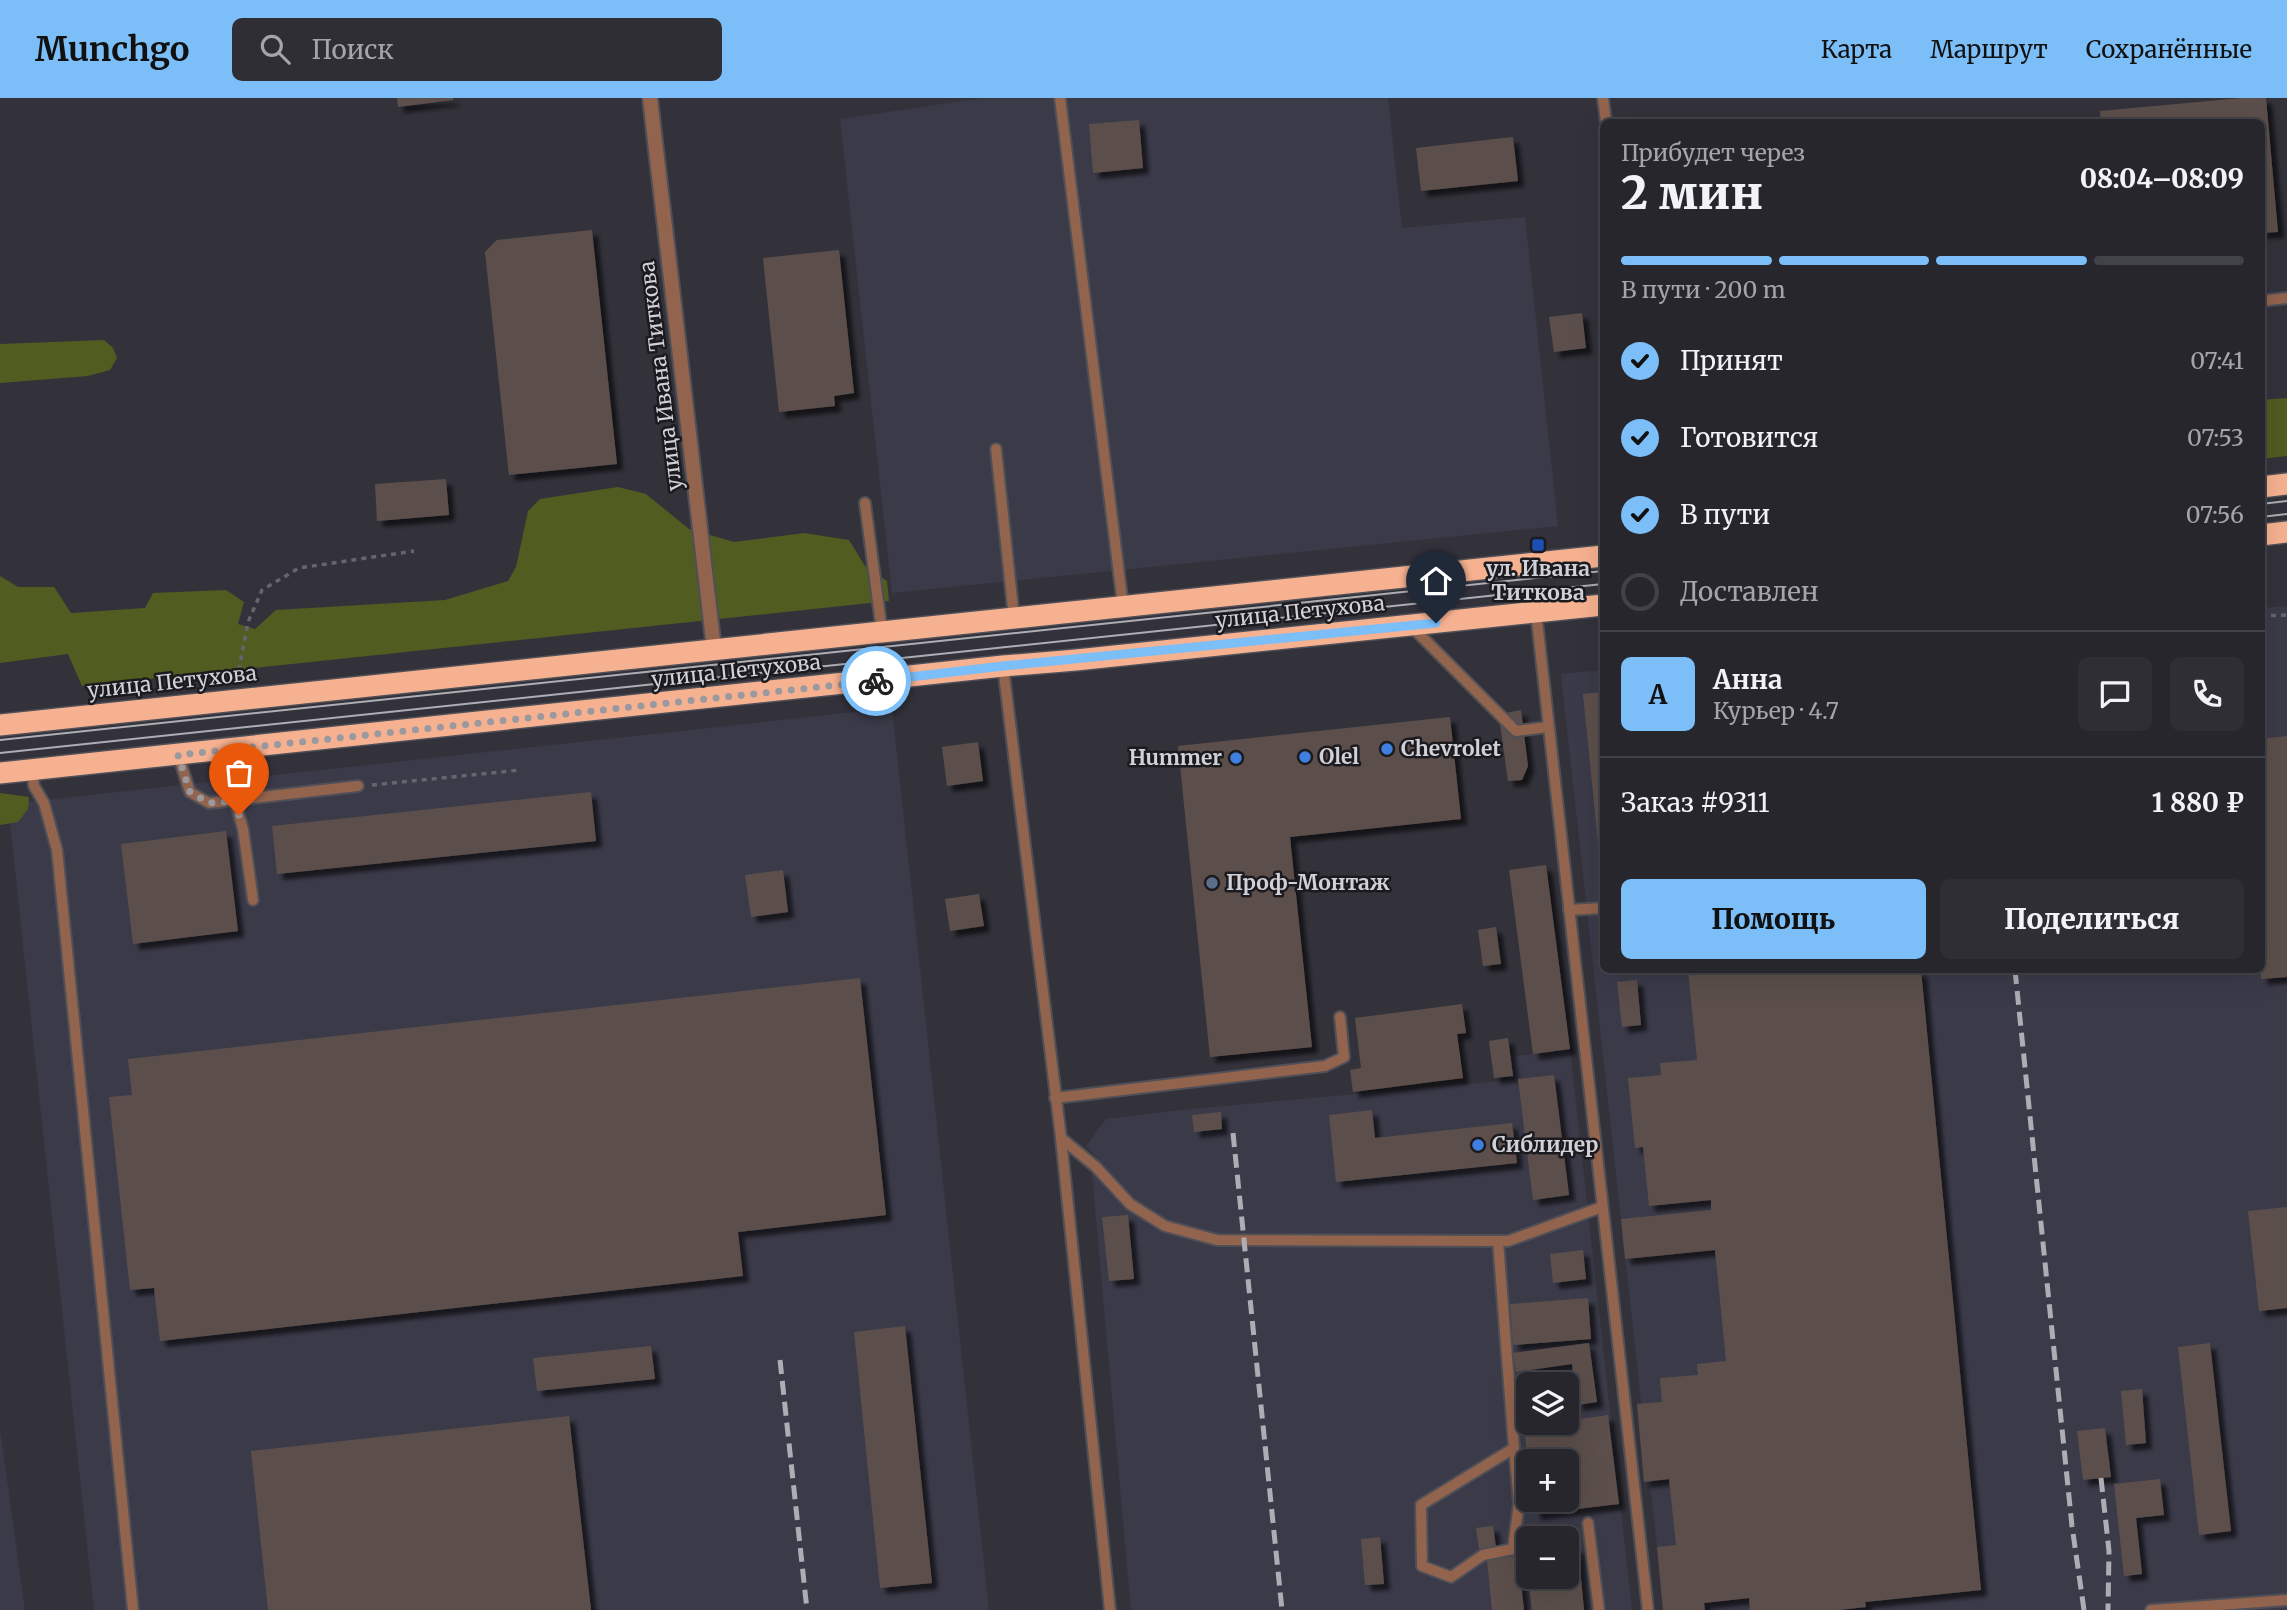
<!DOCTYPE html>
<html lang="ru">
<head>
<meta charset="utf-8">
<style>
  :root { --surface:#26262c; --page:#2e2e34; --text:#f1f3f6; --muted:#a4a5a9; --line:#424348; --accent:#7bbef8 }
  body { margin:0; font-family:Merriweather,serif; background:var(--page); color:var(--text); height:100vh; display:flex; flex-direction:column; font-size:26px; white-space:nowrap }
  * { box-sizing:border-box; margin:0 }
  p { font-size:23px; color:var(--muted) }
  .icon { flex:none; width:38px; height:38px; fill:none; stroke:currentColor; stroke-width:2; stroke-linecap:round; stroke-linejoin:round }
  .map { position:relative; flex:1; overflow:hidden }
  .sheet { position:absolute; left:1600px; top:21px; width:665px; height:854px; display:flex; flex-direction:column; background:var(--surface); border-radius:10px; box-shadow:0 7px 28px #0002,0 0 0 2px var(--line) }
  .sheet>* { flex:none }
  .fabs { position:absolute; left:1516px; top:1274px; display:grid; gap:14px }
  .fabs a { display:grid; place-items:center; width:63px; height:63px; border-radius:10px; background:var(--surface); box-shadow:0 7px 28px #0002,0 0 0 2px var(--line); font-size:35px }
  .pin { position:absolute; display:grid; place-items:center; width:60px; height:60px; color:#fff; margin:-72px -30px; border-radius:50% 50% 50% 0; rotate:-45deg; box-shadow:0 0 7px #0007 }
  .pin .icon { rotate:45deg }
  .courier { position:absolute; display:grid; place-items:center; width:70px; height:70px; margin:-35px; border:5px solid #7bbef8; border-radius:50%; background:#fff; color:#222; box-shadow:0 2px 9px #0007 }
  .overview em { font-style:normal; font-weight:800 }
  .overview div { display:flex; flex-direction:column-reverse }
  .overview { display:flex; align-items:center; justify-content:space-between; height:119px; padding:0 21px }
  h1 { font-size:46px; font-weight:800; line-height:52px }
  .bar { display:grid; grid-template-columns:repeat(4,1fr); gap:10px 7px; align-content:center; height:84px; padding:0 21px }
  .bar i { height:9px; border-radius:5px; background:var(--line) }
  .bar .on { background:var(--accent) }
  .bar p { grid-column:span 4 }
  .line { display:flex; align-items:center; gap:18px; padding:0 21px; border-top:2px solid var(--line) }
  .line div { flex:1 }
  .round { display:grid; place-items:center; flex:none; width:74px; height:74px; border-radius:10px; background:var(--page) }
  ol { padding:0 21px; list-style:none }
  li { display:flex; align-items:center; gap:21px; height:77px }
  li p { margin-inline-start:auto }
  li .icon { padding:7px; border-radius:50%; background:var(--accent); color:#111; stroke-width:4 }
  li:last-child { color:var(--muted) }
  li i { width:38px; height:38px; border:4px solid var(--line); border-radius:50% }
  .action { display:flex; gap:14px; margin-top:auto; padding:14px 21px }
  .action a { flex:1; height:80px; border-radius:10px; background:var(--accent); color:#111; font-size:28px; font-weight:800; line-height:80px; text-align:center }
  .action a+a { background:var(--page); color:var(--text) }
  header { display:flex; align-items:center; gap:42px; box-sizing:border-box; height:98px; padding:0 35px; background:var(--accent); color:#111 }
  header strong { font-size:33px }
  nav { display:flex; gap:38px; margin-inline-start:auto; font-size:24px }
  .search { width:490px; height:63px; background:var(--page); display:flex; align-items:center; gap:18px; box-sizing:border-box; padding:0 24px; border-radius:10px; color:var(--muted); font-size:26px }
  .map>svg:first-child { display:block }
  .built { fill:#3b3a49; fill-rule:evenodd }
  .green { fill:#515c20 }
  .building { fill:#5b504c; filter:url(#shadow) }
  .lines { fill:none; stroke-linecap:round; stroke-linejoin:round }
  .lane-casing { stroke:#4f4f57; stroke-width:14 }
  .street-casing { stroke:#4f4f57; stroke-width:18 }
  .highway-casing { stroke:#4f4f57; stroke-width:24 }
  .path { stroke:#65656d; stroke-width:3.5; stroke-dasharray:5 5; stroke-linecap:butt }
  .lane { stroke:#92634d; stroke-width:10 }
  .street { stroke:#92634d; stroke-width:14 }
  .highway { stroke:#f6b190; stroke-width:21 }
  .tram { stroke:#adadb4; stroke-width:2 }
  .rail { stroke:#adadb4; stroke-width:5; stroke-dasharray:14 7; stroke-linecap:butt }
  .done { stroke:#9a99a0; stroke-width:7; stroke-dasharray:0 12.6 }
  .route { stroke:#7bbef8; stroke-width:9 }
  .transit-dot { fill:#1a4fb4; stroke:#1b1a1f; stroke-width:2.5 }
  .shop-dot { fill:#3f7fe0; stroke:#1b1a1f; stroke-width:2.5 }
  .service-dot { fill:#5c6f8a; stroke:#1b1a1f; stroke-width:2.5 }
  .labels { text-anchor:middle; stroke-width:5; stroke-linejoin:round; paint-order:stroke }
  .street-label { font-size:21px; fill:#d1d1d7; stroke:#1b1a1f }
  .poi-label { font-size:21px; font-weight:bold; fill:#d1d1d7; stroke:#1b1a1f; text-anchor:start }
</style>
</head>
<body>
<header>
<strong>Munchgo</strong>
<div class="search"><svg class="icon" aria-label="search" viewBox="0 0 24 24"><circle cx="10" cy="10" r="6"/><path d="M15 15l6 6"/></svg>Поиск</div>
<nav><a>Карта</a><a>Маршрут</a><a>Сохранённые</a></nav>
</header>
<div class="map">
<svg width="2287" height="1512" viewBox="0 0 2287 1512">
  <defs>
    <filter id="shadow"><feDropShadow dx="6" dy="6" stdDeviation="2" flood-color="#0009"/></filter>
  </defs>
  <rect width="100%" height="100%" fill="#33323b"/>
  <g class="built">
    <polygon points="983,0 1388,0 1402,130 1525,119 1558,428 892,495 840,21"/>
    <polygon points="2287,508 2287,1512 1664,1512 1561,576 1603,572 1603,872 2261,872 2261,510"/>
    <polygon points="892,610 989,1512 94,1512 8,706"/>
    <path d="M1570 951 1632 1512H1131L1092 1076 1099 1062 1086 1048 1106 1021 1190 1011 1513 982 1510 959ZM1528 1286H1566V1325H1528ZM1528 1363H1566V1402H1528ZM1528 1440H1566V1479H1528Z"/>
    <polygon points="0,1331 25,1512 0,1512"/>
  </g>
  <g class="green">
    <polygon points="104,242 113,250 117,260 110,272 88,278 0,285 0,246"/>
    <polygon points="2287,300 2287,358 2261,361 2261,302"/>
    <polygon points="618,389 646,396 689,431 734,444 804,435 849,442 865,468 887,483 889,503 82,588 68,556 0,565 0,478 18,489 54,489 71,515 145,510 153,495 226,492 244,504 238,526 255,531 276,512 445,502 508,483 516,469 528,413 540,401"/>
    <polygon points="0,695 29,699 28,711 18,724 0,727"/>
  </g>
  <g class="building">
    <polygon points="397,0 453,0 453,2 398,9"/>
    <polygon points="2242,0 2266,0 2278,134 2261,135 2261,24 2101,24 2100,13"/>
    <polygon points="1139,22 1143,70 1093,75 1089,26"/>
    <polygon points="1513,39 1518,83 1421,93 1416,50"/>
    <polygon points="592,132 617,366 509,377 485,154 497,142"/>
    <polygon points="839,152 854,295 834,298 835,308 779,314 763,160"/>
    <polygon points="1582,215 1586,250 1554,254 1549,219"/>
    <polygon points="446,381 449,417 377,423 375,386"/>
    <polygon points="1603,594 1603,754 1599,754 1583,596"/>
    <polygon points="1521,612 1528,668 1522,682 1508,683 1500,626 1506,615"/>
    <polygon points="1450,619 1461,721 1290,739 1312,949 1210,959 1178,648"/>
    <polygon points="2287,638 2287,879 2261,881 2261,641"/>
    <polygon points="978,644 983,683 947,688 942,649"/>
    <polygon points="591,694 596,743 277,776 272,728"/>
    <polygon points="226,733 238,833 133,846 121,746"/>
    <polygon points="1546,767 1570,951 1533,956 1509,772"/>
    <polygon points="783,772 788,814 751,819 745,777"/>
    <polygon points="979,796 984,828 950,833 945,801"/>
    <polygon points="1496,829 1501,866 1483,868 1478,832"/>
    <polygon points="1688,872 1921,872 1981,1492 1865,1504 1866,1509 1838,1512 1750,1512 1749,1500 1704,1505 1705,1512 1663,1512 1657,1449 1676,1447 1669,1381 1644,1384 1637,1306 1662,1304 1660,1280 1698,1277 1697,1266 1726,1263 1715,1152 1625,1161 1621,1121 1711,1112 1711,1102 1649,1108 1643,1049 1635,1050 1628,980 1661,977 1660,965 1697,962"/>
    <polygon points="860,880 886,1117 738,1134 743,1178 160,1243 154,1190 130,1192 109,999 132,997 128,961"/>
    <polygon points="1637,882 1641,927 1622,929 1617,884"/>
    <polygon points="1462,906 1466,935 1457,936 1463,980 1353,994 1350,972 1361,970 1355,920"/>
    <polygon points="1508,940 1513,978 1494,980 1489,943"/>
    <polygon points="1554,977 1569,1097 1533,1102 1518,981"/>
    <polygon points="1372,1012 1375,1040 1512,1025 1517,1065 1336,1084 1329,1017"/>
    <polygon points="1221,1014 1222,1031 1194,1034 1192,1017"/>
    <polygon points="2287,1109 2287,1210 2259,1213 2248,1113"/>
    <polygon points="1128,1117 1134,1181 1109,1183 1102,1119"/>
    <polygon points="1583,1152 1586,1181 1553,1185 1550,1156"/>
    <polygon points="1588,1200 1591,1241 1513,1247 1510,1206"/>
    <polygon points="905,1228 932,1485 880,1490 854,1234"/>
    <polygon points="1589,1245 1597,1304 1577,1307 1572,1266 1516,1274 1513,1255"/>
    <polygon points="2210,1245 2231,1433 2199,1437 2178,1249"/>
    <polygon points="651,1248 655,1281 537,1293 533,1260"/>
    <polygon points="2142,1291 2146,1345 2126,1347 2121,1293"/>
    <polygon points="1608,1317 1619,1406 1535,1416 1533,1402 1566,1402 1566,1363 1528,1363 1524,1328 1566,1325 1566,1323"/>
    <polygon points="569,1318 591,1512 268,1512 251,1353"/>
    <polygon points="2105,1330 2111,1379 2083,1382 2077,1333"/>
    <polygon points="2160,1381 2164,1417 2136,1420 2142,1476 2124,1478 2114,1386"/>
    <polygon points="1493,1428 1496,1449 1479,1451 1476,1430"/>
    <polygon points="1380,1439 1384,1486 1365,1487 1361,1441"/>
    <polygon points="1578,1449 1584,1512 1532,1512 1528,1479 1566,1479 1566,1450"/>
    <polygon points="1518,1458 1524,1512 1492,1512 1487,1461"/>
  </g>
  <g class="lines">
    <g class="lane-casing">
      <g id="lane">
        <polyline points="1060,0 1123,508"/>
        <polyline points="1603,0 1606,24"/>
        <polyline points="2261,203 2287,200"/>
        <polyline points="996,351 1014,520"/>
        <polyline points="865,405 882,534"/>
        <polyline points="1536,514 1648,1512"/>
        <polyline points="1411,528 1516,633 1548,629"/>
        <polyline points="1003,568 1061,1040 1110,1512"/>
        <polyline points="178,657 190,694 209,705 358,688"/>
        <polyline points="32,672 34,688 44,705 57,752 133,1512"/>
        <polyline points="235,703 243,731 253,802"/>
        <polyline points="1569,812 1603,810"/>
        <polyline points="1055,1000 1325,968 1344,959 1340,919"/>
        <polyline points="1061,1040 1096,1069 1130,1106 1165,1128 1217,1142 1508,1143 1602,1109"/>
        <polyline points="1498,1143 1514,1350 1421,1407 1422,1468 1451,1479 1483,1457 1513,1451 1519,1405 1514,1350"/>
        <polyline points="1588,1425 1599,1512"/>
        <polyline points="2151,1512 2287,1502"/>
      </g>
    </g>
    <g class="street-casing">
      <polyline id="street" points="650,0 714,551"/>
    </g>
    <g class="highway-casing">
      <g id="highway">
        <polyline points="2261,389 2287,386"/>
        <polyline points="2261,437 2287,434"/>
        <polyline points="0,627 1603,458"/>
        <polyline points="0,675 1003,568 1076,562 1603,507"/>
      </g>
    </g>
    <g class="path">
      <polyline points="2261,518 2287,517"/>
      <polyline points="237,582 248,524 262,492 299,470 414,453"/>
      <polyline points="372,687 520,672"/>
    </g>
    <use href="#lane" class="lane"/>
    <use href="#street" class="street"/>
    <use href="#highway" class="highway"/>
    <g class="tram">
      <polyline points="2261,406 2287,403"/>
      <polyline points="2261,419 2287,416"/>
      <polyline points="0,642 1603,473"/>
      <polyline points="0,655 1603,486"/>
    </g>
    <g class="rail">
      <polyline points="2015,872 2072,1428 2084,1512"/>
      <polyline points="1233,1035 1282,1512"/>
      <polyline points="780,1262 807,1512"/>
      <polyline points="2101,1380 2109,1453 2108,1512"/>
    </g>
  </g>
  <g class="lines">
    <polyline class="done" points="239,717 235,703 209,705 190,694 178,657 876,583"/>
    <polyline class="route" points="876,583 1003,568 1436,525"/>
  </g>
  <rect class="transit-dot" x="1531" y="440" width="14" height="14" rx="3.5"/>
  <g class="shop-dot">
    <circle cx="1387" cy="651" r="7"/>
    <circle cx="1305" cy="659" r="7"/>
    <circle cx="1236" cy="660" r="7"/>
    <circle cx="1478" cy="1047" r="7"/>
  </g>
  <circle class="service-dot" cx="1212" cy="785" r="7"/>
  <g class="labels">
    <g class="street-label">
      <text transform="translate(661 278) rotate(-97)" y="7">улица Ивана Титкова</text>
      <text transform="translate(1300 514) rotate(-6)" y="7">улица Петухова</text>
      <text transform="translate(736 573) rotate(-6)" y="7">улица Петухова</text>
      <text transform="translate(172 584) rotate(-6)" y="7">улица Петухова</text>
    </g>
    <g class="poi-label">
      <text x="1538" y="478" text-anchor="middle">ул. Ивана<tspan x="1538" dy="24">Титкова</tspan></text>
      <text x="1401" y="658">Chevrolet</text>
      <text x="1319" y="666">Olel</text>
      <text x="1222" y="667" text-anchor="end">Hummer</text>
      <text x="1226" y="792">Проф-Монтаж</text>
      <text x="1492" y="1054">Сиблидер</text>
    </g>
  </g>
</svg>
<div class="fabs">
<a><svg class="icon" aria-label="layers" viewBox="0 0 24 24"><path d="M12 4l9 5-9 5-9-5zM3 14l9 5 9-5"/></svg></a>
<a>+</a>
<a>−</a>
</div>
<div class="pin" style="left:239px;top:717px;background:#ea580c"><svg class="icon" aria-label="bag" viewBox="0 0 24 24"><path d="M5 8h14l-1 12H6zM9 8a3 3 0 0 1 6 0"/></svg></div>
<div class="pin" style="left:1436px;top:525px;background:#1f2937"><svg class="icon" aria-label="home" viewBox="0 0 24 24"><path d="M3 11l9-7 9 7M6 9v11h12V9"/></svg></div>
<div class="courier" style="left:876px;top:583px"><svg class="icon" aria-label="bike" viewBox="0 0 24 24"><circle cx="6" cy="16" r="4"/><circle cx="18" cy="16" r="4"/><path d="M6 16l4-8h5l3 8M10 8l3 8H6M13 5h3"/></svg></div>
<section class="sheet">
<div class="overview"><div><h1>2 мин</h1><p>Прибудет через</p></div><em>08:04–08:09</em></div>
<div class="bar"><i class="on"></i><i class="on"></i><i class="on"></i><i></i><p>В пути · 200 m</p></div>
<ol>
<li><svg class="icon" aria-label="check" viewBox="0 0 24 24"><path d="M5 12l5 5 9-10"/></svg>Принят<p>07:41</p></li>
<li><svg class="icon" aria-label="check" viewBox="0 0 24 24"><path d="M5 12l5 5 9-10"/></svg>Готовится<p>07:53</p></li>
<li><svg class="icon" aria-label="check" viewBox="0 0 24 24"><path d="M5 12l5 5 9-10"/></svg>В пути<p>07:56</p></li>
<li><i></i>Доставлен</li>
</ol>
<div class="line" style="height:126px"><b class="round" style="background:var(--accent);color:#111">А</b><div><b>Анна</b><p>Курьер · 4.7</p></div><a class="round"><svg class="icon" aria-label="chat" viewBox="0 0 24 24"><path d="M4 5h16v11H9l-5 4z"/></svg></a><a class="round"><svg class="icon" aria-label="phone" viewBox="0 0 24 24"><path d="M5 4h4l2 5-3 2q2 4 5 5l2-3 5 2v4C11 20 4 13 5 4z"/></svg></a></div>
<div class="line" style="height:91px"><div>Заказ #9311</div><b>1 880 ₽</b></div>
<div class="action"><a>Помощь</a><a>Поделиться</a></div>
</section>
</div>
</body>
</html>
